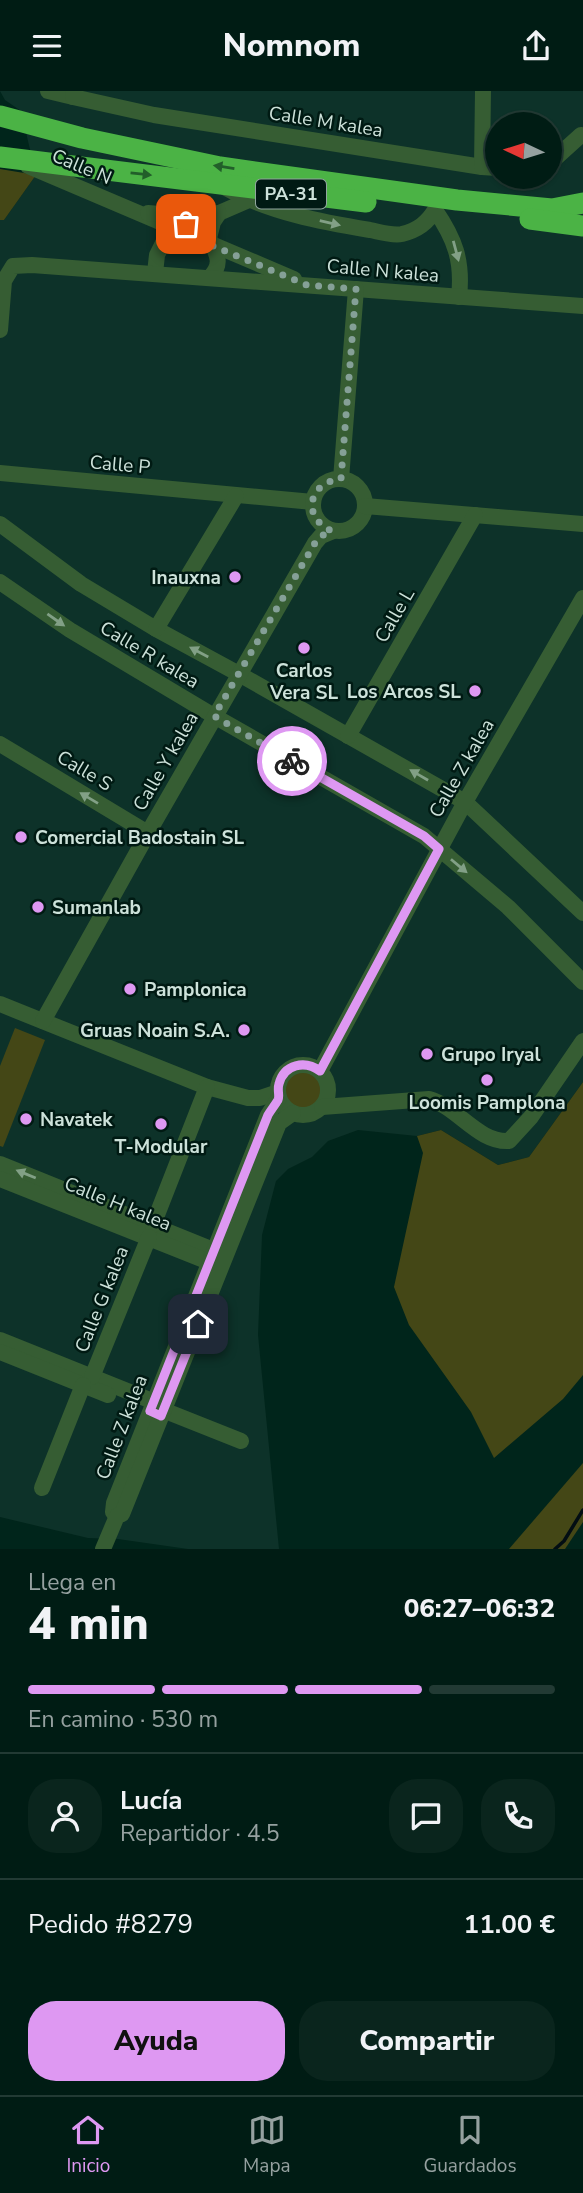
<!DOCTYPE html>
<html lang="es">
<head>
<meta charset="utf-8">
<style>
  :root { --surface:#001c14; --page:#0a251d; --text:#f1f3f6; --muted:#95a1a0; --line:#223a34; --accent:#de98f2 }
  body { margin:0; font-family:"Nunito Sans",sans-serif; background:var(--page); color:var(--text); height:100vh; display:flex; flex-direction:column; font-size:26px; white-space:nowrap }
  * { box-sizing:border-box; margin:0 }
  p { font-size:23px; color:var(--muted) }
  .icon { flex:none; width:38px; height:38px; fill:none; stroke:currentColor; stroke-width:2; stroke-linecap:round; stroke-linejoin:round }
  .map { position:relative; height:1458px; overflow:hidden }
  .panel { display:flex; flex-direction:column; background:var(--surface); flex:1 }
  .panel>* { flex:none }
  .needle { width:46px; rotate:274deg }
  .tools { position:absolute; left:485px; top:21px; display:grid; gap:14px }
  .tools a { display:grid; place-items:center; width:77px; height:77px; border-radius:50%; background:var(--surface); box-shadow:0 2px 5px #0004,0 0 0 2px var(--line); font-size:35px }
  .pin { position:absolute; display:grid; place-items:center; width:60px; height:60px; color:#fff; margin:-30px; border-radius:14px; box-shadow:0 4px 10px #0006 }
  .courier { position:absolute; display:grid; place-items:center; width:70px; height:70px; margin:-35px; border:5px solid #de98f2; border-radius:50%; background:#fff; color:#222; box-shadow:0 2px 9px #0007 }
  .headline em { font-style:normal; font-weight:800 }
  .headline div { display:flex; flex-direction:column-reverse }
  .headline { display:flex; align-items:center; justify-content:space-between; height:119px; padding:0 28px }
  h1 { font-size:46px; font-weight:800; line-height:52px }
  .bar { display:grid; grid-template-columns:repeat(4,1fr); gap:10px 7px; align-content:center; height:84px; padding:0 28px }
  .bar i { height:9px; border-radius:5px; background:var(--line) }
  .bar .active { background:var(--accent) }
  .bar p { grid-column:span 4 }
  .line { display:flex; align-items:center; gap:18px; padding:0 28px; border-top:2px solid var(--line) }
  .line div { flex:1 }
  .round { display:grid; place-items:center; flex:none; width:74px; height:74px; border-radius:28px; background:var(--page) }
  .primary-button { display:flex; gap:14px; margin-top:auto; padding:14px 28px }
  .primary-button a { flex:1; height:80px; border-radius:28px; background:var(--accent); color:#111; font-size:28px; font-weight:800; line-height:80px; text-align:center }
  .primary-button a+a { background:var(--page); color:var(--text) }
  header { display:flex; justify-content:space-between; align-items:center; height:91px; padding:0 28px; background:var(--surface); font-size:32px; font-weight:800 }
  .menu { display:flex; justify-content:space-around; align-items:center; height:98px; border-top:2px solid var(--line); background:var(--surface); font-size:19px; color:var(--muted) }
  .menu a { display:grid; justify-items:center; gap:4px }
  .menu .active { color:var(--accent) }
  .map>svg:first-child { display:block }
  .built { fill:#0d3229; fill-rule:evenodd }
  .green { fill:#444716 }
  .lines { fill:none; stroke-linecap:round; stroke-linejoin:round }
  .stream { stroke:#020d13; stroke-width:3.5 }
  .minor { stroke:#365d33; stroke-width:16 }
  .highway { stroke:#4bb345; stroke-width:21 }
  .oneway { fill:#225f2a }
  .oneway2 { fill:#82a086 }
  .done { stroke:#85a097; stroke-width:7; stroke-dasharray:0 12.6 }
  .route { stroke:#de98f2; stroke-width:9 }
  .poi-dot { fill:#de98f2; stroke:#001a13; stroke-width:2.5 }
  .labels { text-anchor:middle; stroke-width:5; stroke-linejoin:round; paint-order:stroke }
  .shield { fill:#001a13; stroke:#90a69e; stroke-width:2 }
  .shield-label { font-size:18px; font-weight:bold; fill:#cde2da }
  .street-label { font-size:19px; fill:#cde2da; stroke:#001a13 }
  .poi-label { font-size:19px; font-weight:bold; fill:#cde2da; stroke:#001a13; text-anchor:start }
</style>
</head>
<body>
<header><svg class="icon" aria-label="menu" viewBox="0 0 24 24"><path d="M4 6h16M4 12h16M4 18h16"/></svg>Nomnom<svg class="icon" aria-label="share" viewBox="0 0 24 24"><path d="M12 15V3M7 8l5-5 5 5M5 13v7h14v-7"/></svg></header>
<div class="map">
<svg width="583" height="1458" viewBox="0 0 583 1458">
  <rect width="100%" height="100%" fill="#00251b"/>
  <path class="built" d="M0 0H583V991L529 1066 498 1074 441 1039 417 1045 358 1039 328 1050 312 1066 288 1078 276 1090 262 1144 258 1244 279 1458H188L118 1448 88 1447 0 1426V129H4L36 84 21 20 5 9ZM497 33H550V86H497Z"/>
  <g class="green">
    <polygon points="0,78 36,84 4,129 0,129"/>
    <polygon points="15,937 45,949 3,1056 0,1055 0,975"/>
    <circle cx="304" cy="998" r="20"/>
    <polygon points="583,991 583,1284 563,1308 494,1367 471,1321 409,1234 394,1196 423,1062 417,1045 441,1039 498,1074 529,1066"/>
    <polygon points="583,1372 583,1431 565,1458 509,1458"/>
  </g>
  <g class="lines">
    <polyline class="stream" points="555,1458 564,1450 583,1419"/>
    <g class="minor">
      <polyline points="48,0 73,6"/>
      <polyline points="74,0 73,6 154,24 482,76 497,77"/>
      <polyline points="550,72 581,44"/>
      <polyline points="28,75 294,188"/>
      <polyline points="482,76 483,0"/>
      <path d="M226 97C269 121 321 131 370 139 380 141 392 145 402 143 418 139 427 132 435 119 455 148 463 170 459 206"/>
      <polyline points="148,122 196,126"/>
      <polyline points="155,182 157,164 165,148 196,126 219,122 249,109"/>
      <path d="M210 186C224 172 216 162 209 147L213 131 219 122"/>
      <polyline points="0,239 4,190 13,175 32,174 583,215"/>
      <polyline points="0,382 313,411"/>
      <circle cx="339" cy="414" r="26"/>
      <polyline points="341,388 356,198"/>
      <polyline points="365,415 583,433"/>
      <polyline points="0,433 81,493 156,538 239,583 465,711 583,822"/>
      <polyline points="0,491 70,539 214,625 424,745 508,816 583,891"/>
      <polyline points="156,538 236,405"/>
      <polyline points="348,645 475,424"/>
      <polyline points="0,653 148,742"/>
      <polyline points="0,913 207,996 248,1007 260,1007 278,1001"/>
      <polyline points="43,930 148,742 315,452 321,445 333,440"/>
      <circle cx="303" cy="999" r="25"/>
      <polyline points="320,980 465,711 583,507"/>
      <path d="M322 1016 429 1008C458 1016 478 1052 509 1050L531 1026 583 950"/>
      <polyline points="0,1073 223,1163"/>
      <polyline points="0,1088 219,1175"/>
      <polyline points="153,1134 207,996"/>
      <polyline points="0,1249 162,1314"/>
      <polyline points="0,1261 108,1304"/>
      <polyline points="92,1286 149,1146"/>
      <polyline points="163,1319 241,1350"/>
      <polyline points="42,1397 83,1294"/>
      <polyline points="117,1425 113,1421 114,1412 268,1024 279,1007"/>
      <polyline points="103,1458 117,1425 122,1423 279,1032 293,1022"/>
    </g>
    <g class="highway">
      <polyline points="0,25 82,47 220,76 457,109 552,118 583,112"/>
      <polyline points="0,66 366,111"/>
      <polyline points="530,128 583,135"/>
    </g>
  </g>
  <defs><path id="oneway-solid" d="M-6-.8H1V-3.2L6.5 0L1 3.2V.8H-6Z" transform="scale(1.75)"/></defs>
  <g class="oneway">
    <use href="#oneway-solid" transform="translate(224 76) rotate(-171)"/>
    <use href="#oneway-solid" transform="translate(141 83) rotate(6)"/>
  </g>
  <g class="oneway2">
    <use href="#oneway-solid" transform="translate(330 132) rotate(13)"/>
    <use href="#oneway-solid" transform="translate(456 160) rotate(75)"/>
    <use href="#oneway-solid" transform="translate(56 529) rotate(35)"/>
    <use href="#oneway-solid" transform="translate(199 561) rotate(-152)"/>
    <use href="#oneway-solid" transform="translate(419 684) rotate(-150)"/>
    <use href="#oneway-solid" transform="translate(89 707) rotate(-149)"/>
    <use href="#oneway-solid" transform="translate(459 775) rotate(40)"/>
    <use href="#oneway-solid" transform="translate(26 1083) rotate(-158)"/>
  </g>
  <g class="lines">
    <path class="done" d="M186 133 177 140 307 194 356 198 341 388C308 391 301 427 332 440L321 445 315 452 214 625 292 670"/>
    <path class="route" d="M198 1233 161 1325 150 1320 268 1024C271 1019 275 1014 278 1009 280 1005 277 999 279 993 284 973 305 969 320 980L439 758 424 745 292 670"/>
  </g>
  <g class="poi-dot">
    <circle cx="235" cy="486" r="7"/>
    <circle cx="304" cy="557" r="7"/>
    <circle cx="475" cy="600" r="7"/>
    <circle cx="21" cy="746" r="7"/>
    <circle cx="38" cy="816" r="7"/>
    <circle cx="130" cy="898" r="7"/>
    <circle cx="244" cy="939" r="7"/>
    <circle cx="427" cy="963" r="7"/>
    <circle cx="487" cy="989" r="7"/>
    <circle cx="26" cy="1028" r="7"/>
    <circle cx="161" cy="1033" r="7"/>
  </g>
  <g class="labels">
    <rect class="shield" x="256" y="88.5" width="70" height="29" rx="5"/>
    <g class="shield-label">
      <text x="291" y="109">PA-31</text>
    </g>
    <g class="street-label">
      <text transform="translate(326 30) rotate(9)" y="7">Calle M kalea</text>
      <text transform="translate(82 75) rotate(23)" y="7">Calle N</text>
      <text transform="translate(383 179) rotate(5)" y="7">Calle N kalea</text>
      <text transform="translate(120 373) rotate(5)" y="7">Calle P</text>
      <text transform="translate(394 524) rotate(-60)" y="7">Calle L</text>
      <text transform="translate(150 563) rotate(31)" y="7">Calle R kalea</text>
      <text transform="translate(165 670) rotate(-60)" y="7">Calle Y kalea</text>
      <text transform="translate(461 677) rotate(-60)" y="7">Calle Z kalea</text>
      <text transform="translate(85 679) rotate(31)" y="7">Calle S</text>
      <text transform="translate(118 1112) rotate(22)" y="7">Calle H kalea</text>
      <text transform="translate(101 1208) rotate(-68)" y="7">Calle G kalea</text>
      <text transform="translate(121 1336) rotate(-69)" y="7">Calle Z kalea</text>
    </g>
    <g class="poi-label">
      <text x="221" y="493" text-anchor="end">Inauxna</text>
      <text x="304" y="586" text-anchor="middle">Carlos<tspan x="304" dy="22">Vera SL</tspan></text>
      <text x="461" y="607" text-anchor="end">Los Arcos SL</text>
      <text x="35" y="753">Comercial Badostain SL</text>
      <text x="52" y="823">Sumanlab</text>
      <text x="144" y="905">Pamplonica</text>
      <text x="230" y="946" text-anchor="end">Gruas Noain S.A.</text>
      <text x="441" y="970">Grupo Iryal</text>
      <text x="487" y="1018" text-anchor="middle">Loomis Pamplona</text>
      <text x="40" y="1035">Navatek</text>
      <text x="161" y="1062" text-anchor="middle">T-Modular</text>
    </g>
  </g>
</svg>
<div class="tools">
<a><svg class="needle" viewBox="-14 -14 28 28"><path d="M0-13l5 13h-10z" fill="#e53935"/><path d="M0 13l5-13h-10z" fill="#95a1a0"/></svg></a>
</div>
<div class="pin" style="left:186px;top:133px;background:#ea580c"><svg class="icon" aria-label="bag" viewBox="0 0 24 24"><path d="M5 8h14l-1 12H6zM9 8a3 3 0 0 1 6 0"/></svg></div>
<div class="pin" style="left:198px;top:1233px;background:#1f2937"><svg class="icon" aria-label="home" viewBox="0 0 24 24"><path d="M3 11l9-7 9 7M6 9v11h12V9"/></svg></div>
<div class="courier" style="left:292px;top:670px"><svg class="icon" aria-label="bike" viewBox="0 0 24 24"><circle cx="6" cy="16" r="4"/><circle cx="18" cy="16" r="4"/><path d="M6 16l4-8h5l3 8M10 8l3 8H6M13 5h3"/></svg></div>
</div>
<section class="panel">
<div class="headline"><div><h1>4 min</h1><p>Llega en</p></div><em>06:27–06:32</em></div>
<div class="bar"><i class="active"></i><i class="active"></i><i class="active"></i><i></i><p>En camino · 530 m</p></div>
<div class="line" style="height:126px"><a class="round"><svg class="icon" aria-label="person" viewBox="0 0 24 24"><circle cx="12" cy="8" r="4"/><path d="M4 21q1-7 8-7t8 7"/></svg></a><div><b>Lucía</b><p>Repartidor · 4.5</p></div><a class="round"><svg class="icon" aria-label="chat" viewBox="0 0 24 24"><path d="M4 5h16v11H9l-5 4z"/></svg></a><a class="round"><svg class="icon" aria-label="phone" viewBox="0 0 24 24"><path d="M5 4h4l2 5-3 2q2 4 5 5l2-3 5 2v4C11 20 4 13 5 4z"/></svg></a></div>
<div class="line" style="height:91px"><div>Pedido #8279</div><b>11.00 €</b></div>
<div class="primary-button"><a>Ayuda</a><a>Compartir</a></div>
</section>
<nav class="menu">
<a class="active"><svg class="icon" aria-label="home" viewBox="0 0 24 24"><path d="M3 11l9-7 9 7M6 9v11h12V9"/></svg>Inicio</a>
<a><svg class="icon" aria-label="map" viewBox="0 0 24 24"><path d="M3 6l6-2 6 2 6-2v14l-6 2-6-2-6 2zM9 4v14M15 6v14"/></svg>Mapa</a>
<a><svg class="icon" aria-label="saved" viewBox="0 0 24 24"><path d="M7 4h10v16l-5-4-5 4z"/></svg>Guardados</a>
</nav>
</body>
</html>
